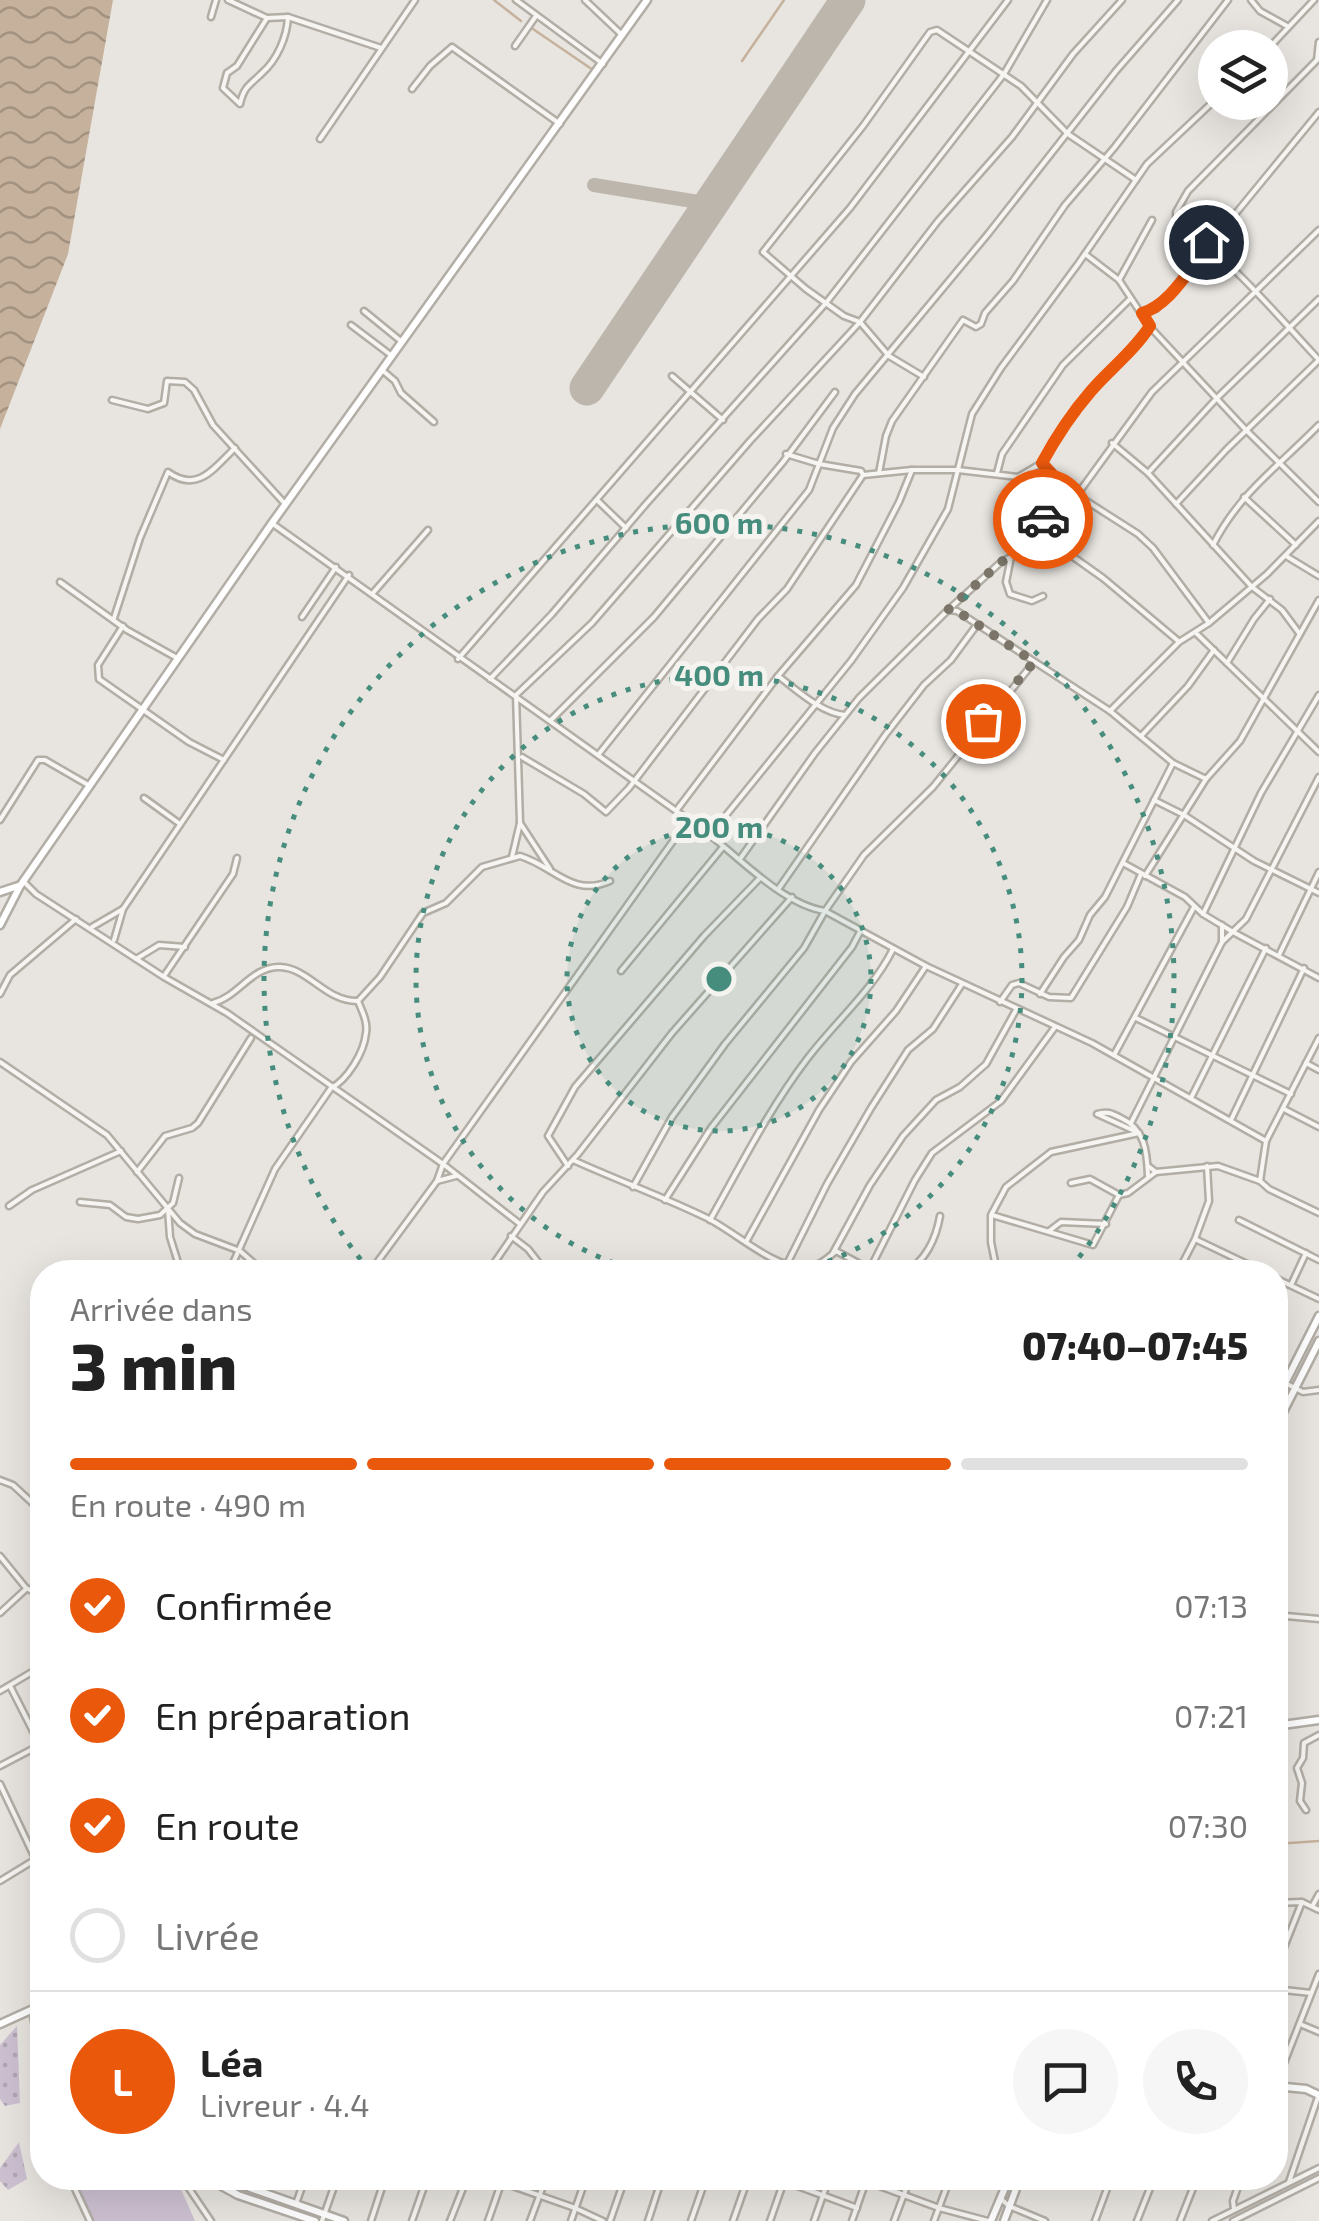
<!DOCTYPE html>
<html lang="fr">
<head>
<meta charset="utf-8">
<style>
  :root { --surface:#fff; --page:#f6f6f6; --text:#222; --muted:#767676; --line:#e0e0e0; --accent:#ea580c }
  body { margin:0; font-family:"Exo 2",sans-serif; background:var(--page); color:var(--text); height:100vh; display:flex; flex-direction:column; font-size:38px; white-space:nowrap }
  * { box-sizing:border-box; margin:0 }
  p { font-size:32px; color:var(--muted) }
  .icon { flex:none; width:55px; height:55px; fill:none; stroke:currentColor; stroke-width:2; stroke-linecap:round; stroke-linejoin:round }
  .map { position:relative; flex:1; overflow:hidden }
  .details { position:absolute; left:30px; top:1260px; width:1258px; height:930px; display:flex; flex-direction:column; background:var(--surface); border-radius:40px; box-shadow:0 10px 40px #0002 }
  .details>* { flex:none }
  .buttons { position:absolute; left:1198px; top:30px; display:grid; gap:20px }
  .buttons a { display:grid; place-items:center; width:90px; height:90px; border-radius:50%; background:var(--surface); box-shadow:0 10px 40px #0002; font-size:50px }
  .pin { position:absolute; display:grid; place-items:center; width:85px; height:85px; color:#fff; margin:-42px; border:5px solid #fff; border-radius:50%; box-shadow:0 2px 10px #0007 }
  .courier { position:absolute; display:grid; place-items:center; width:100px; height:100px; margin:-50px; border:8px solid #ea580c; border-radius:50%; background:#fff; color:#222; box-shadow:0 2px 12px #0007 }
  .head em { font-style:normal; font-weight:800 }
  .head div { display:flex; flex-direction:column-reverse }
  .head { display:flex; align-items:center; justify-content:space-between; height:170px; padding:0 40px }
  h1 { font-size:65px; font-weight:800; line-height:75px }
  .bar { display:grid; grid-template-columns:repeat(4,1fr); gap:15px 10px; align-content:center; height:120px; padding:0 40px }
  .bar i { height:12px; border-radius:8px; background:var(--line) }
  .bar .on { background:var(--accent) }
  .bar p { grid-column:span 4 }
  .line { display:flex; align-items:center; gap:25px; padding:0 40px; border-top:2px solid var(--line) }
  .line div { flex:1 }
  .round { display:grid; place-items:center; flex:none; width:105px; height:105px; border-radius:52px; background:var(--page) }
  ol { padding:0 40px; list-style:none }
  li { display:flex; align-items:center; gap:30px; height:110px }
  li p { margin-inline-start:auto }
  li .icon { padding:10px; border-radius:50%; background:var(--accent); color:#fff; stroke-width:4 }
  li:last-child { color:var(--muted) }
  li i { width:55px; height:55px; border:5px solid var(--line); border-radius:50% }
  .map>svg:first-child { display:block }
  .grass { fill:url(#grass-dots) }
  .garden { fill:#cdc1d1 }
  .water { fill:url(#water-waves) }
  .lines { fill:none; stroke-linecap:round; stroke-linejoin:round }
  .stream { stroke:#c6b29c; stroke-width:2.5 }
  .taxiway { stroke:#bcb6ad; stroke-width:14 }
  .runway { stroke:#bcb6ad; stroke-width:35 }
  .street-casing { stroke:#b2ada5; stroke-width:9 }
  .secondary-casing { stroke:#b2ada5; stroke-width:11 }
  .street { stroke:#f6f5f2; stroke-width:4 }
  .secondary { stroke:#fff; stroke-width:6 }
  .done { stroke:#7a7469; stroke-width:10; stroke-dasharray:0 18 }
  .route { stroke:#ea580c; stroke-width:12 }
  .ring { fill:none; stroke:#468d7d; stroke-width:5; stroke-dasharray:5 10 }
  .centre { fill:#468d7d; stroke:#f5f3ef; stroke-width:5 }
  .ring-label { font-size:30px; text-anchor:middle; font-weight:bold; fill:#468d7d; stroke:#f5f3ef; stroke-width:10; stroke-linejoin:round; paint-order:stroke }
</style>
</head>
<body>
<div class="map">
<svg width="1319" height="2221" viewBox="0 0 1319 2221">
  <defs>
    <pattern id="grass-dots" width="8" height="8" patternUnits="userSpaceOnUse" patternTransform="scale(2.5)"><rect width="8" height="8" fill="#cdc1d1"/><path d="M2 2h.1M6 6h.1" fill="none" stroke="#b1a6b3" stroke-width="1.8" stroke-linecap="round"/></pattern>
    <pattern id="water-waves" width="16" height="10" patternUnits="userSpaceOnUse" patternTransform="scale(2.5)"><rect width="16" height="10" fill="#c6b29c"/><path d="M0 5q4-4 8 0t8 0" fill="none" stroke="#a2927f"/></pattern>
  </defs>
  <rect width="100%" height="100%" fill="#e8e5e0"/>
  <g class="grass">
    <polygon points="17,2026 20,2103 5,2106 0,2099 0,2045"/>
    <polygon points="19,2142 27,2179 8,2190 0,2181 0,2168"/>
  </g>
  <polygon class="garden" points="70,2178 176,2178 195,2221 90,2221"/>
  <polygon class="water" points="0,0 113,0 68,254 0,429"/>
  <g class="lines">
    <g class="stream">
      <polyline points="494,0 521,21"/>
      <polyline points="533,29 593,70"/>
      <polyline points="742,61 784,0"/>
      <polyline points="1275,1844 1319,1841"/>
    </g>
    <polyline class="taxiway" points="594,185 711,204"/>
    <polyline class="runway" points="587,388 848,0"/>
    <g class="street-casing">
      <g id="street">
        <polyline points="228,0 267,18 288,17 381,48"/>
        <polyline points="516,0 603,64"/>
        <polyline points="585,0 622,35"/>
        <polyline points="1251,0 1260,11 1287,26"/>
        <polyline points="211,17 216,0"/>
        <path d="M267 18 237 66 227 73 223 88 240 104C244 86 250 85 262 73 277 60 287 37 288 17"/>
        <path d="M1319 42 1317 60 1188 191 1176 212V222C1231 259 1274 312 1319 360"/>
        <polyline points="515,46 536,16"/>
        <polyline points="1269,48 1314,0"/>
        <polyline points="412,89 430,66 452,47 560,124"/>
        <polyline points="320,139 415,0"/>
        <polyline points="1085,254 1119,280 1150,327 1246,430 1319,502"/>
        <polyline points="1119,280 1152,220"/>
        <polyline points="364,311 402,342"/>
        <polyline points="1142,313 1156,309 1168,296 1319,112"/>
        <polyline points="351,325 392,356"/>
        <polyline points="382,370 395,381 401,393 434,422"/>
        <polyline points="672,376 723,420"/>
        <polyline points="924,377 889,356 860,322 844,316 806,289 763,252 863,126 930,32 937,30 1021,86 1068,134 1136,180"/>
        <polyline points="112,400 148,409 164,403 167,381 185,382 194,390 213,425 286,505"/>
        <polyline points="1112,443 1148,473 1252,587 1282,610 1299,633"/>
        <polyline points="786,454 819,464 861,471 863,475 912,470 958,470 1018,477 1042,463 1071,495 1077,495 1138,534 1153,548 1209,623"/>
        <path d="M1042 463C1056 437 1072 413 1091 391 1110 368 1134 351 1150 327"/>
        <polyline points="879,473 886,436 892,421 963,320 976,327 981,324 985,313 1013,281 1065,205 1114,148 1228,0"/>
        <polyline points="997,473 1002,454 1063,365 1129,300"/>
        <polyline points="1148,473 1217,398 1319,299"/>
        <polyline points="1077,495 1152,392 1319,230"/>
        <polyline points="1244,497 1296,545"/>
        <polyline points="598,501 626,528"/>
        <polyline points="1176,504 1227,449 1319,360"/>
        <path d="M273 524 710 835C741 860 785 905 825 911L926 966 1092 1043 1266 1141 1260 1181"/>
        <polyline points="1031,527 1103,578 1177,640"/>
        <path d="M1213 545C1240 492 1279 466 1319 425"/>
        <polyline points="1286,556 1319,576"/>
        <polyline points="1011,557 1006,582 1010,594 1032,601 1043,596"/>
        <polyline points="60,582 127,630 177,658"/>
        <polyline points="373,593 428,530"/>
        <polyline points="948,610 957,611 1110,711 1173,763 1206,779 1240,741 1319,600"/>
        <polyline points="302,617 336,567"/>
        <path d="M114 618 140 538 168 472C198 494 215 467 235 448"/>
        <polyline points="123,626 98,665 99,679 189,742 224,760"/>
        <polyline points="1197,634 1319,752"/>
        <polyline points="458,659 850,208 1008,0"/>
        <polyline points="1227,663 1254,619 1270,599"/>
        <path d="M778 676C797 690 821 713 845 715"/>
        <polyline points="490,679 552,614 646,504 826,303 1004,74 1047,0"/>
        <polyline points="1110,711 1179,642 1209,623 1267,574 1319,521"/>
        <polyline points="551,720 654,617 783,462 835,392"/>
        <polyline points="1141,736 1188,686 1214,650"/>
        <polyline points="598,755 809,490 833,428 855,394 988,234 1116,71 1178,0"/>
        <polyline points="522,757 584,794 606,812 629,788 758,619 787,589 863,475"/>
        <polyline points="144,798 180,824"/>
        <polyline points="1154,800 1184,815 1254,861 1319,893"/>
        <polyline points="676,811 778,676 856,585 899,502 912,470"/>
        <polyline points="0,820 38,760 45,760 90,786"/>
        <polyline points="520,823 550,869"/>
        <polyline points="710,835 851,661 903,588 948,509 972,414 1001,368 1078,264 1147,164 1215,100"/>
        <polyline points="512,857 520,823 516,695 592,623 750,441 860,322 938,221 1012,137 1073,54 1122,0"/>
        <polyline points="740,859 815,753 859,698 948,610 1001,562 1011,557 1031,527 1071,495"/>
        <polyline points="1123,863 1185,897 1203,914 1233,932 1319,978"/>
        <polyline points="1145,876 1206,779"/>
        <polyline points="24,882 36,894 164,977 227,1013 443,1164 520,1224"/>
        <polyline points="779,888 886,734 924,685 951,660 976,626"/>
        <polyline points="1203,914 1261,793 1319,695"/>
        <polyline points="92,927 123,909"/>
        <polyline points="114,940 123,909 349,575"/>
        <polyline points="1222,942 1246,919 1319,777"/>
        <polyline points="1279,955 1319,872"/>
        <polyline points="136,959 159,945 185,947"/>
        <polyline points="621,971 723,847"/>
        <polyline points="164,976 233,874 237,858"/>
        <polyline points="0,994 10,975 76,919"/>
        <polyline points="1040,994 1064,957 1079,940 1090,915 1105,897 1173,763"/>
        <path d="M358 1001 380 977 423 913 446 903 482 867 520 856C554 866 572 898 610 881"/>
        <polyline points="1000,1002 1012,985 1019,983 1049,997 1071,998 1127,907 1141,874"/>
        <path d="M213 1003C238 997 252 966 280 967 309 968 326 1002 358 1001"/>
        <polyline points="1136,1018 1291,1094"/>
        <polyline points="1114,1055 1194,907"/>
        <polyline points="0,1062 107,1135 180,1223 195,1234 240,1251 264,1272"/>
        <polyline points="1306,1063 1319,1070"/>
        <polyline points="1191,1098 1266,948"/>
        <polyline points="1284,1109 1319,1127"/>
        <polyline points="1231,1120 1304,968"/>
        <polyline points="1131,1123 1222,942 1222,925"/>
        <path d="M1139 1133 1097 1114C1107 1111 1111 1113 1121 1118 1145 1129 1147 1151 1148 1176"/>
        <polyline points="1266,1141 1319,1038"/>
        <path d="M573 1160C617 1180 664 1197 707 1218 735 1232 771 1266 803 1268 815 1269 827 1259 836 1251L875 1272"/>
        <polyline points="568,1166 548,1136 575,1087 704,936 759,879"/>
        <polyline points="1148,1166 1156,1172 1218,1166 1260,1181 1269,1189 1319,1213"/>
        <polyline points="137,1172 165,1136 192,1128 198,1123 251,1038"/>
        <polyline points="437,1181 456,1176"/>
        <polyline points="633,1187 672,1117 725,1044 804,948 825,911 864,855 933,787 1034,662"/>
        <polyline points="1119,1195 1128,1193 1156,1172"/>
        <polyline points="665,1200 711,1128 852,947 861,930"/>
        <polyline points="80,1202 110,1205 126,1217 138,1219 160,1215 173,1203 179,1178"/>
        <polyline points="9,1206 32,1190 121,1151"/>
        <polyline points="168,1209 170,1237 181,1272"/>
        <polyline points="992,1215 1093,1245 1119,1195 1090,1179 1071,1183"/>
        <path d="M710 1220C741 1165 769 1109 807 1059 835 1022 873 990 893 949"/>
        <polyline points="1239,1220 1319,1260"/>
        <polyline points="1049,1231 1061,1222 1106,1224"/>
        <polyline points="511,1236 528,1249 546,1272"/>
        <polyline points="1197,1240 1264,1272"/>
        <polyline points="746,1242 819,1110 851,1062 896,1011 926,966"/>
        <polyline points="833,1253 870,1185 903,1136 936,1100 960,1087 986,1064 1016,1010"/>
        <polyline points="788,1262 827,1184 871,1108 908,1050 933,1029 962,984"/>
        <polyline points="870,1269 915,1180 932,1153 1001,1101 1055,1027"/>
        <path d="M229 1272 275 1169 331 1088C347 1080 364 1053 366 1033 368 1022 362 1011 358 1001"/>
        <polyline points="370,1272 437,1181 443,1164 688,820"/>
        <polyline points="488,1272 543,1192 578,1154 672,1033 792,897"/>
        <path d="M905 1272C925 1262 936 1239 940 1216"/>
        <polyline points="997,1272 991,1242 991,1215 1006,1187 1051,1152 1139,1133"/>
        <polyline points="1178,1272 1195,1239 1209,1201 1207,1166"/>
        <polyline points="1275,1278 1319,1299"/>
        <polyline points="1291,1285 1306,1253"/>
        <polyline points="1285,1383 1303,1392 1319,1390"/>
        <polyline points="0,1480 13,1485 42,1512"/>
        <polyline points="0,1556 26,1588 42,1596"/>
        <polyline points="0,1613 26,1589"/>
        <polyline points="1275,1615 1319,1619"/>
        <polyline points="10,1686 40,1745"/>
        <polyline points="0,1691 37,1669"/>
        <polyline points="0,1766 42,1744"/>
        <polyline points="0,1784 42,1873"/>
        <polyline points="1306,1810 1300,1801 1302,1783 1297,1768 1303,1758 1304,1743 1319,1735"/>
        <polyline points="0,1881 36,1859"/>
        <polyline points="1275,1903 1302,1902 1319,1910"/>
        <polyline points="1313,1905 1319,1894"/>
        <polyline points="1275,1970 1302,1902"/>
        <polyline points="1275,1989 1311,1993"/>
        <polyline points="32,2010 42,2068"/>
        <polyline points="1300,2024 1319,2032"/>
        <polyline points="1275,2086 1319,1974"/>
        <polyline points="70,2178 90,2221"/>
        <polyline points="182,2178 211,2221"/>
        <polyline points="776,2178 857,2208"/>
        <polyline points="866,2181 939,2208 988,2221"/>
        <polyline points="501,2182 575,2208 603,2221"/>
        <polyline points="1289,2182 1318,2097"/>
        <polyline points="1001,2199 1009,2206 1045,2221"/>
        <polyline points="297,2201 305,2178"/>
        <polyline points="1234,2209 1233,2201 1241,2178"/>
        <polyline points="322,2221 337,2178"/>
        <polyline points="371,2221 385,2178"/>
        <polyline points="412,2221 427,2178"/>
        <polyline points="450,2221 467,2178"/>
        <polyline points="488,2221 503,2178"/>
        <polyline points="530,2221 546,2178"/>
        <polyline points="571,2221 586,2178"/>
        <polyline points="610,2221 625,2178"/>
        <polyline points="648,2221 662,2178"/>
        <polyline points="691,2221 706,2178"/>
        <polyline points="733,2221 748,2178"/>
        <polyline points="770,2221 785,2178"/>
        <polyline points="814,2221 829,2178"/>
        <polyline points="852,2221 867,2178"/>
        <polyline points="894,2221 910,2178"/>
        <polyline points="934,2221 950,2178"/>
        <polyline points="1095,2221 1111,2178"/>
        <polyline points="1137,2221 1154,2178"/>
        <polyline points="1180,2221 1197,2178"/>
        <polyline points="1212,2221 1319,2168"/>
        <polyline points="1233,2221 1319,2178"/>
      </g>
    </g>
    <g class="secondary-casing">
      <g id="secondary">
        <polyline points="0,892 18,886"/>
        <polyline points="0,925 20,886 272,523 647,0"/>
        <polyline points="1275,1403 1319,1316"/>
        <polyline points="1275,1428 1319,1341"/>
        <polyline points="1275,1726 1319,1720"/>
        <polyline points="0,2024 42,2005"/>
        <polyline points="1275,2086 1306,2089 1319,2095"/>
        <polyline points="207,2178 238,2195 315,2221"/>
        <polyline points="222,2178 344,2221"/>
        <polyline points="991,2221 1009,2178"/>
        <polyline points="1004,2221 1020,2178"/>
      </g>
    </g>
    <use href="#street" class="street"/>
    <use href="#secondary" class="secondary"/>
  </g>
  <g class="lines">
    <polyline class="done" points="983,721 1034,662 965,616 948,610 1001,562 1011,557 1031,527 1043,519"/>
    <path class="route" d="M1043 519 1070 494 1042 463C1056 437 1072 413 1091 391 1110 369 1134 351 1150 326L1142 313C1170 305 1189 269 1208 247L1206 242"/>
  </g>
  <circle cx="719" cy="979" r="152" fill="#468d7d" fill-opacity=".12"/>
  <g class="ring">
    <circle cx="719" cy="979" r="152"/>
    <path d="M643 1272A303 303 0 1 1 795 1272"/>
    <path d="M370 1271A455 455 0 1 1 1068 1271"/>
  </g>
  <circle cx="719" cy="979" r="15" class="centre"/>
  <g class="ring-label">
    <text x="719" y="534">600 m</text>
    <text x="719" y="686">400 m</text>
    <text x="719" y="838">200 m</text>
  </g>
</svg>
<div class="buttons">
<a><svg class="icon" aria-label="layers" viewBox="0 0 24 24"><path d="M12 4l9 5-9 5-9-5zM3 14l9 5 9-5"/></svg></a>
</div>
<div class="pin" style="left:983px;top:721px;background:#ea580c"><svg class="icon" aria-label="bag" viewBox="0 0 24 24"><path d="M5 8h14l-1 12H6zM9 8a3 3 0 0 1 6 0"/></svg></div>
<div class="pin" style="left:1206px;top:242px;background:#1f2937"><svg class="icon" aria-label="home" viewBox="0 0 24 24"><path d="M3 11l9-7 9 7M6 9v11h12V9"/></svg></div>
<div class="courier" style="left:1043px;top:519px"><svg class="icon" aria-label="car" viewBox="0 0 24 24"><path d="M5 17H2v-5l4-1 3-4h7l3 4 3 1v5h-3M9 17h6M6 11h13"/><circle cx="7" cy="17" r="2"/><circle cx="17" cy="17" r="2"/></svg></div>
<section class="details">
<div class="head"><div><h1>3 min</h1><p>Arrivée dans</p></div><em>07:40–07:45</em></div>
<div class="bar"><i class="on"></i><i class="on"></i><i class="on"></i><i></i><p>En route · 490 m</p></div>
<ol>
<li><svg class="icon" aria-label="check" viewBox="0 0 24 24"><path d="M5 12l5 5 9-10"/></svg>Confirmée<p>07:13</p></li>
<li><svg class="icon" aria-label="check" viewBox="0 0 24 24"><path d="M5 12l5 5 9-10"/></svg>En préparation<p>07:21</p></li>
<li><svg class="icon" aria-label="check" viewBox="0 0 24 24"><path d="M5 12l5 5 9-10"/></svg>En route<p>07:30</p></li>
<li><i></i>Livrée</li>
</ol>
<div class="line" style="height:180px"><b class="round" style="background:var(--accent);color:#fff">L</b><div><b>Léa</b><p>Livreur · 4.4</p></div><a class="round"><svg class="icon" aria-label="chat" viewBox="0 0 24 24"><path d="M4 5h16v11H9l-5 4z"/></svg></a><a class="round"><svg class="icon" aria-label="phone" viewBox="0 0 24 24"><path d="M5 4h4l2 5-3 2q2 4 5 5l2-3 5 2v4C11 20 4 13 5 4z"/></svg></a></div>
</section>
</div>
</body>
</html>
